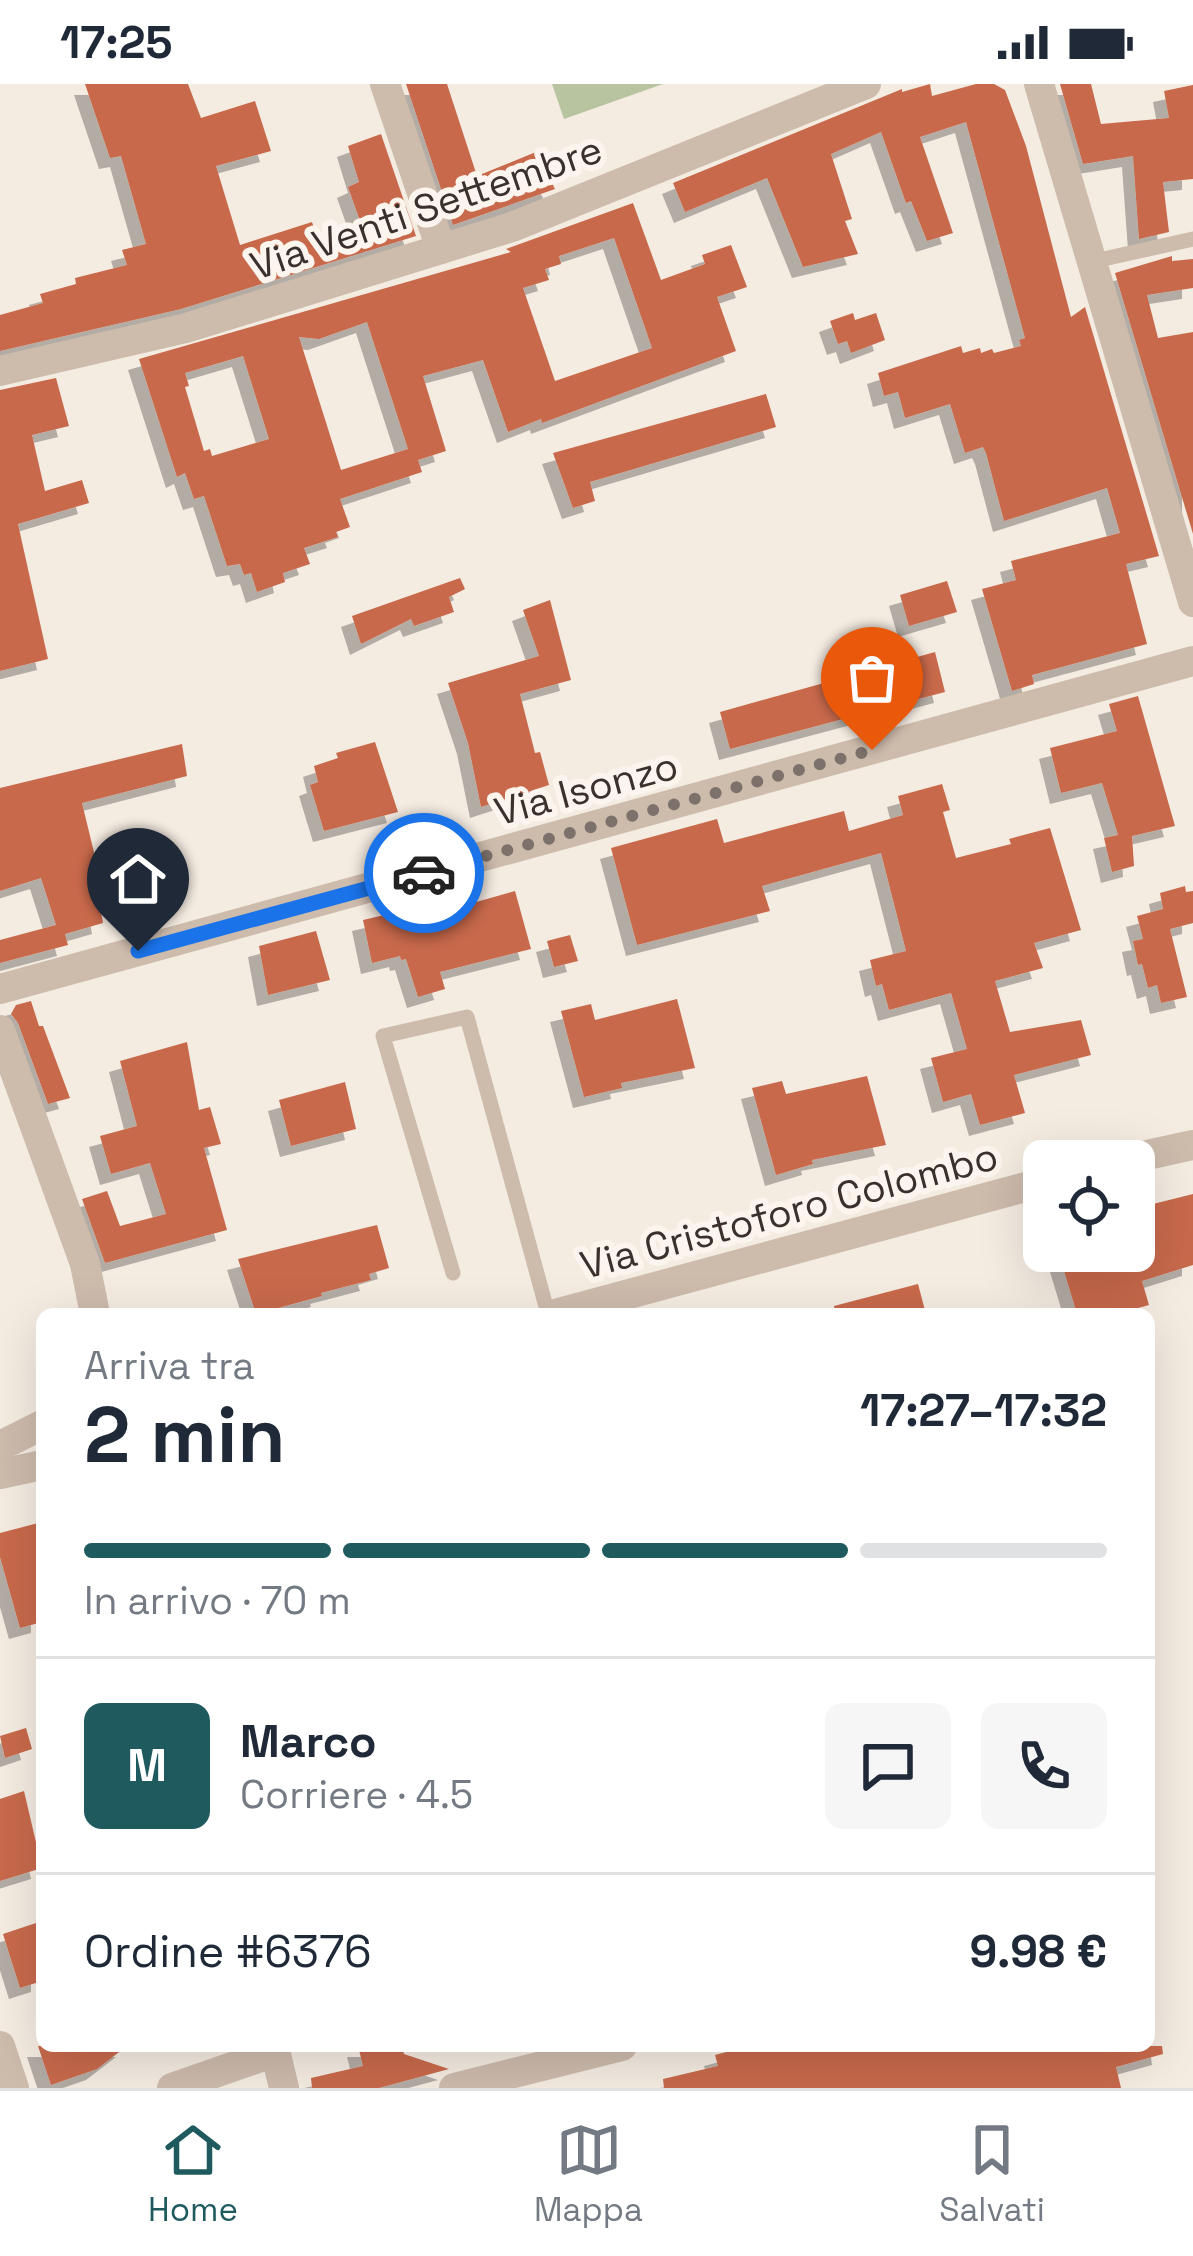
<!DOCTYPE html>
<html lang="it">
<head>
<meta charset="utf-8">
<style>
  :root { --surface:#fff; --page:#f6f6f7; --text:#1f2937; --muted:#747a83; --line:#e0e1e3; --accent:#1f5a5e }
  body { margin:0; font-family:"Space Grotesk",sans-serif; background:var(--page); color:var(--text); height:100vh; display:flex; flex-direction:column; font-size:45px; white-space:nowrap }
  * { box-sizing:border-box; margin:0 }
  p { font-size:39px; color:var(--muted) }
  .icon { flex:none; width:66px; height:66px; fill:none; stroke:currentColor; stroke-width:2; stroke-linecap:round; stroke-linejoin:round }
  .map { position:relative; flex:1; overflow:hidden }
  .sheet { position:absolute; left:36px; top:1224px; width:1119px; height:744px; display:flex; flex-direction:column; background:var(--surface); border-radius:18px; box-shadow:0 12px 48px #0002 }
  .sheet>* { flex:none }
  .fabs { position:absolute; left:1023px; top:1056px; display:grid; gap:24px }
  .fabs a { display:grid; place-items:center; width:132px; height:132px; border-radius:18px; background:var(--surface); box-shadow:0 12px 48px #0002; font-size:60px }
  .pin { position:absolute; display:grid; place-items:center; width:102px; height:102px; color:#fff; margin:-123px -51px; border-radius:50% 50% 50% 0; rotate:-45deg; box-shadow:0 0 12px #0007 }
  .pin .icon { rotate:45deg }
  .courier { position:absolute; display:grid; place-items:center; width:120px; height:120px; margin:-60px; border:9px solid #1a73e8; border-radius:50%; background:#fff; color:#222; box-shadow:0 3px 15px #0007 }
  .summary em { font-style:normal; font-weight:700 }
  .summary div { display:flex; flex-direction:column-reverse }
  .summary { display:flex; align-items:center; justify-content:space-between; height:204px; padding:0 48px }
  h1 { font-size:78px; font-weight:700; line-height:90px }
  .bar { display:grid; grid-template-columns:repeat(4,1fr); gap:18px 12px; align-content:center; height:144px; padding:0 48px }
  .bar i { height:15px; border-radius:9px; background:var(--line) }
  .bar .on { background:var(--accent) }
  .bar p { grid-column:span 4 }
  .line { display:flex; align-items:center; gap:30px; padding:0 48px; border-top:3px solid var(--line) }
  .line div { flex:1 }
  .round { display:grid; place-items:center; flex:none; width:126px; height:126px; border-radius:18px; background:var(--page) }
  .status { display:flex; justify-content:space-between; align-items:center; height:84px; padding:0 60px; background:var(--surface); direction:ltr }
  .status svg { height:33px; fill:currentColor }
  .tab-bar { display:flex; justify-content:space-around; align-items:center; height:168px; border-top:3px solid var(--line); background:var(--surface); font-size:33px; color:var(--muted) }
  .tab-bar a { display:grid; justify-items:center; gap:6px }
  .tab-bar .on { color:var(--accent) }
  .map>svg:first-child { display:block }
  .green { fill:#b8c4a0 }
  .building { fill:#c8694b; fill-rule:evenodd; filter:url(#shadow) }
  .lines { fill:none; stroke-linecap:round; stroke-linejoin:round }
  .service { stroke:#cdbbac; stroke-width:15 }
  .minor { stroke:#cdbbac; stroke-width:30 }
  .tertiary { stroke:#cdbbac; stroke-width:30 }
  .done { stroke:#7c716b; stroke-width:12; stroke-dasharray:0 21.6 }
  .route { stroke:#1a73e8; stroke-width:15 }
  .labels { text-anchor:middle; stroke-width:12; stroke-linejoin:round; paint-order:stroke }
  .street-label { font-size:39px; fill:#3b302b; stroke:#fbf5ee }
</style>
</head>
<body>
<div class="status"><b>17:25</b><svg viewBox="0 0 49 12"><path d="M0 12V9h3v3zM5 12V6h3v6zM10 12V3h3v9zM15 12V0h3v12zM26 1h20v11H26zM47 4h2v5h-2z"/></svg></div>
<div class="map">
<svg width="1193" height="2004" viewBox="0 0 1193 2004">
  <defs>
    <filter id="shadow"><feDropShadow dx="-11" dy="11" stdDeviation="0" flood-color="#0004"/></filter>
  </defs>
  <rect width="100%" height="100%" fill="#f4ebe1"/>
  <polygon class="green" points="552,0 663,0 564,35"/>
  <g class="building">
    <polygon points="85,0 188,0 201,34 255,17 271,67 216,82 240,161 312,138 320,161 364,148 348,103 359,98 348,62 381,50 416,152 181,225 0,267 0,231 43,219 40,210 76,200 75,194 127,181 122,166 146,160 121,72 110,74"/>
    <polygon points="406,0 447,0 477,92 536,68 555,105 453,141"/>
    <polygon points="930,0 932,12 976,0 994,0 1005,6 1026,62 1071,233 1085,223 1159,472 1126,480 1147,560 1032,591 1034,600 1012,607 982,505 1016,496 1011,477 1120,449 1107,404 1004,437 986,369 983,363 965,369 950,320 905,334 898,308 884,312 878,289 961,262 963,269 980,264 981,269 992,265 994,269 1021,262 1019,256 1025,254 966,38 920,53 953,149 927,157 911,117 906,119 881,48 831,70 852,135 845,137 858,170 803,183 767,94 685,128 673,99 902,5 902,8"/>
    <polygon points="1060,0 1091,0 1101,40 1169,34 1164,7 1193,1 1193,95 1163,98 1169,148 1139,155 1133,72 1083,80"/>
    <path d="M633 119 661 196 705 180 702 171 731 161 747 203 717 213 736 267 542 339 541 335 508 348 483 276 423 292 446 367 418 376 422 388 340 415 350 443 336 448 338 453 304 464 310 480 283 489 285 498 257 508 251 489 244 491 240 480 227 482 204 412 194 415 185 389 177 393 139 275 511 168 506 165ZM614 154 652 264 555 297 523 204 549 196 545 185 561 180 559 172ZM367 238 408 365 341 386 299 253 319 255ZM243 272 269 355 212 372 210 365 204 367 185 303 189 302 185 289Z"/>
    <polygon points="1172,172 1172,177 1193,175 1193,204 1147,211 1158,254 1193,248 1193,450 1115,189"/>
    <polygon points="853,229 855,236 876,229 885,256 851,269 847,257 838,260 830,237"/>
    <polygon points="56,294 69,342 32,351 45,407 82,396 89,419 18,440 48,575 0,587 0,306"/>
    <polygon points="766,310 776,343 590,398 595,417 573,424 553,369"/>
    <polygon points="460,494 465,505 449,513 454,528 414,542 411,535 361,560 352,532"/>
    <polygon points="947,497 957,528 909,542 900,511"/>
    <polygon points="550,516 571,596 520,610 535,669 540,668 549,701 481,723 468,659 448,599 539,572 523,526"/>
    <polygon points="935,568 945,608 730,665 720,628"/>
    <polygon points="1138,612 1175,742 1132,752 1134,782 1112,788 1104,754 1118,751 1102,699 1061,709 1050,664 1117,647 1109,620"/>
    <polygon points="375,658 398,728 324,747 310,701 318,698 314,682 338,674 336,669"/>
    <polygon points="182,660 187,692 82,719 100,793 95,794 103,839 65,850 68,861 0,879 0,856 56,841 41,794 0,807 0,704"/>
    <polygon points="942,700 950,726 943,728 956,774 1011,760 1009,755 1050,744 1081,846 1034,859 1043,884 995,897 1010,948 1081,936 1091,971 1014,991 1025,1029 980,1041 971,1010 943,1018 931,974 967,965 951,909 889,926 882,900 876,902 870,876 906,867 881,769 762,802 770,827 637,861 611,764 717,735 724,759 844,727 849,747 903,731 898,712"/>
    <polygon points="1185,802 1186,808 1193,807 1193,839 1170,845 1187,913 1161,919 1157,901 1148,904 1142,880 1138,881 1133,857 1143,855 1137,832 1163,825 1160,809"/>
    <polygon points="515,807 531,865 440,888 445,905 418,913 406,875 401,876 400,872 372,879 363,836 410,825 413,836"/>
    <polygon points="316,847 330,896 268,911 259,862"/>
    <polygon points="570,851 578,877 554,883 547,857"/>
    <polygon points="677,915 695,984 621,999 622,1004 584,1013 561,927 591,920 595,936"/>
    <polygon points="31,917 39,942 43,942 70,1014 48,1020 18,939 11,930 16,921"/>
    <polygon points="187,958 199,1026 210,1023 221,1060 204,1064 227,1146 105,1179 82,1115 107,1107 120,1142 166,1130 150,1079 111,1090 100,1052 137,1042 120,977"/>
    <polygon points="867,992 886,1061 812,1076 813,1080 776,1091 752,1004 782,997 786,1010"/>
    <polygon points="345,998 356,1045 291,1062 279,1016"/>
    <polygon points="1193,1110 1193,1181 1142,1197 1149,1221 1117,1230 1077,1230 1058,1167 1134,1167 1134,1160 1154,1155 1145,1122"/>
    <polygon points="377,1141 389,1184 369,1190 371,1196 321,1209 322,1212 256,1230 238,1175"/>
    <polygon points="918,1200 926,1230 835,1230 834,1222"/>
    <polygon points="42,1438 42,1538 20,1544 0,1473 0,1449"/>
    <polygon points="26,1644 32,1665 5,1674 0,1652"/>
    <polygon points="24,1707 42,1784 0,1797 0,1715"/>
    <polygon points="42,1837 42,1897 20,1904 3,1850"/>
    <polygon points="38,1962 127,1962 97,1985 51,2001"/>
    <polygon points="358,1962 402,1962 404,1970 449,1985 379,2004 312,2004 311,1994 363,1982"/>
    <polygon points="749,1962 1162,1962 1163,1970 1116,1983 1121,2004 664,2004 663,1995 718,1982 715,1971"/>
  </g>
  <g class="lines">
    <g class="service">
      <polyline points="1090,178 1193,155"/>
      <polyline points="453,1189 383,952 467,933 548,1230"/>
    </g>
    <g class="minor">
      <polyline points="385,0 441,165"/>
      <polyline points="1039,0 1193,518"/>
      <polyline points="0,287 186,244 512,143 866,0"/>
      <polyline points="0,905 1193,577"/>
      <polyline points="0,946 85,1180 95,1230"/>
      <polyline points="0,1962 14,2004"/>
      <polyline points="274,1962 284,2004"/>
      <polyline points="172,2004 275,1968"/>
      <polyline points="454,2004 622,1962"/>
    </g>
    <g class="tertiary">
      <polyline points="1120,1077 1193,1061"/>
      <polyline points="555,1230 1044,1098"/>
      <polyline points="0,1362 42,1341"/>
      <polyline points="0,1390 42,1381"/>
    </g>
  </g>
  <g class="lines">
    <polyline class="done" points="424,789 872,666"/>
    <polyline class="route" points="138,867 424,789"/>
  </g>
  <g class="labels">
    <g class="street-label">
      <text transform="translate(426 123) rotate(-19)" y="14">Via Venti Settembre</text>
      <text transform="translate(586 704) rotate(-15)" y="14">Via Isonzo</text>
      <text transform="translate(789 1126) rotate(-15)" y="14">Via Cristoforo Colombo</text>
    </g>
  </g>
</svg>
<div class="fabs">
<a><svg class="icon" aria-label="locate" viewBox="0 0 24 24"><circle cx="12" cy="12" r="6"/><path d="M12 2v4M12 18v4M2 12h4M18 12h4"/></svg></a>
</div>
<div class="pin" style="left:872px;top:666px;background:#ea580c"><svg class="icon" aria-label="bag" viewBox="0 0 24 24"><path d="M5 8h14l-1 12H6zM9 8a3 3 0 0 1 6 0"/></svg></div>
<div class="pin" style="left:138px;top:867px;background:#1f2937"><svg class="icon" aria-label="home" viewBox="0 0 24 24"><path d="M3 11l9-7 9 7M6 9v11h12V9"/></svg></div>
<div class="courier" style="left:424px;top:789px"><svg class="icon" aria-label="car" viewBox="0 0 24 24"><path d="M5 17H2v-5l4-1 3-4h7l3 4 3 1v5h-3M9 17h6M6 11h13"/><circle cx="7" cy="17" r="2"/><circle cx="17" cy="17" r="2"/></svg></div>
<section class="sheet">
<div class="summary"><div><h1>2 min</h1><p>Arriva tra</p></div><em>17:27–17:32</em></div>
<div class="bar"><i class="on"></i><i class="on"></i><i class="on"></i><i></i><p>In arrivo · 70 m</p></div>
<div class="line" style="height:216px"><b class="round" style="background:var(--accent);color:#fff">M</b><div><b>Marco</b><p>Corriere · 4.5</p></div><a class="round"><svg class="icon" aria-label="chat" viewBox="0 0 24 24"><path d="M4 5h16v11H9l-5 4z"/></svg></a><a class="round"><svg class="icon" aria-label="phone" viewBox="0 0 24 24"><path d="M5 4h4l2 5-3 2q2 4 5 5l2-3 5 2v4C11 20 4 13 5 4z"/></svg></a></div>
<div class="line" style="height:156px"><div>Ordine #6376</div><b>9.98 €</b></div>
</section>
</div>
<nav class="tab-bar">
<a class="on"><svg class="icon" aria-label="home" viewBox="0 0 24 24"><path d="M3 11l9-7 9 7M6 9v11h12V9"/></svg>Home</a>
<a><svg class="icon" aria-label="map" viewBox="0 0 24 24"><path d="M3 6l6-2 6 2 6-2v14l-6 2-6-2-6 2zM9 4v14M15 6v14"/></svg>Mappa</a>
<a><svg class="icon" aria-label="saved" viewBox="0 0 24 24"><path d="M7 4h10v16l-5-4-5 4z"/></svg>Salvati</a>
</nav>
</body>
</html>
